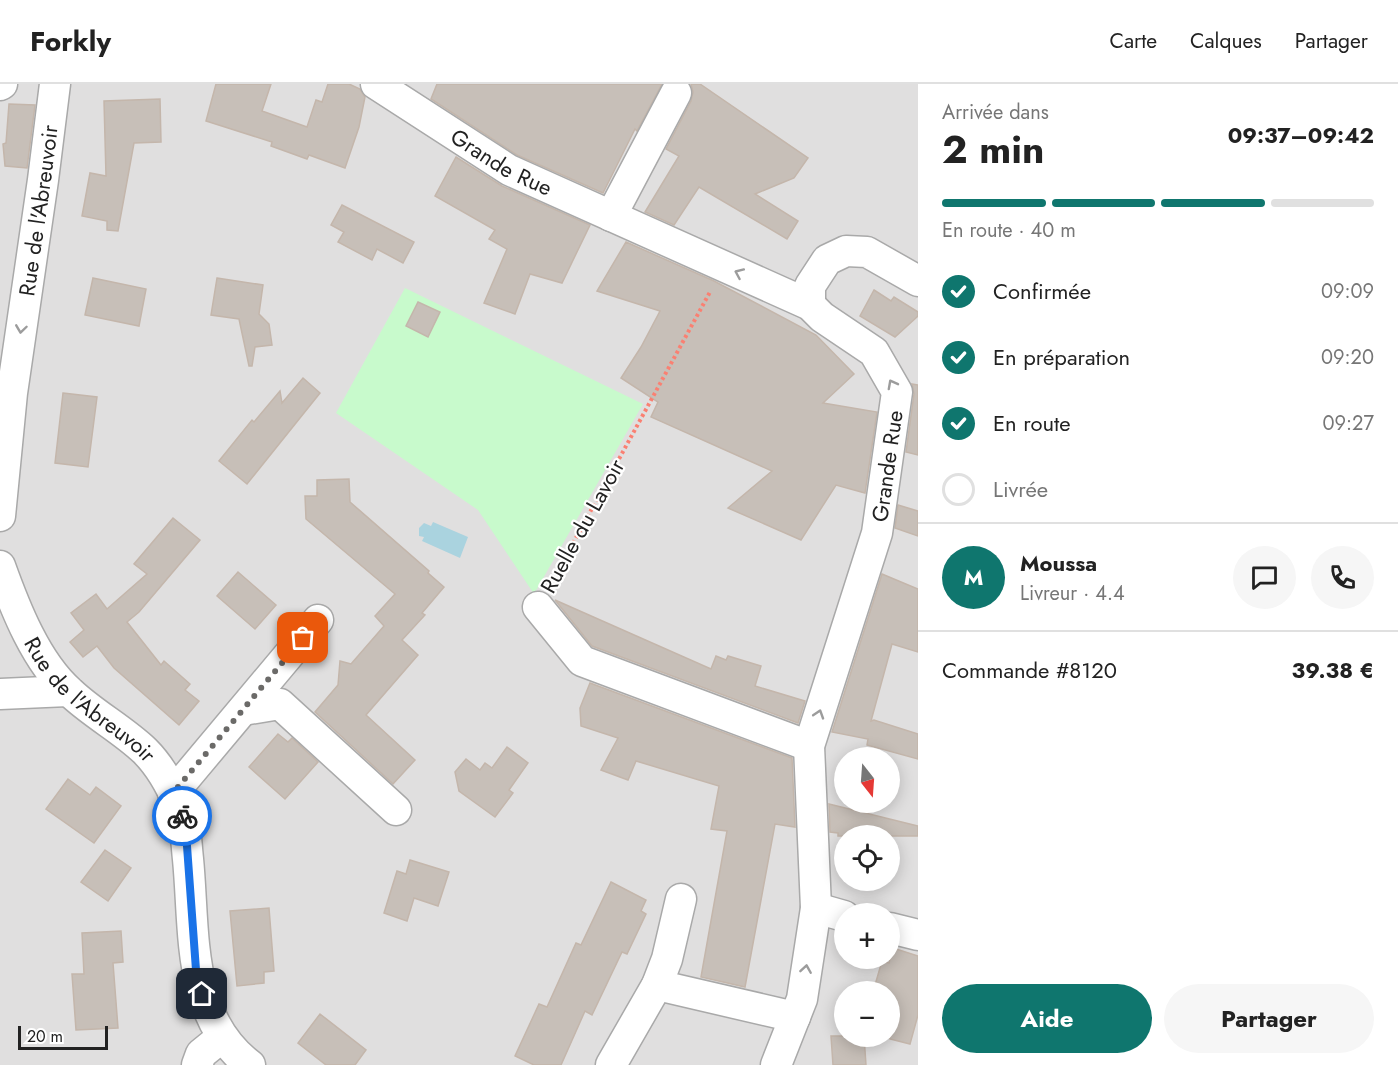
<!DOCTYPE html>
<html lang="fr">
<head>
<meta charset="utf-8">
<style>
  :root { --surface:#fff; --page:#f6f6f6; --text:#222; --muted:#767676; --line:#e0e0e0; --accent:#0f766e }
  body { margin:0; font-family:Jost,sans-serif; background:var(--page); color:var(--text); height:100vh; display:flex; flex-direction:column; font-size:22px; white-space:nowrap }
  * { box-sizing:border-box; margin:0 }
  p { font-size:20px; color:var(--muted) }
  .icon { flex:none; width:33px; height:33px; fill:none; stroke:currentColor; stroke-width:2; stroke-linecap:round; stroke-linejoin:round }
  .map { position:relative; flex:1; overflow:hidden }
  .drawer { display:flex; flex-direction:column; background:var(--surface); width:480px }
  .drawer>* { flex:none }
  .needle { width:39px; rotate:163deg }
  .tools { position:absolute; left:834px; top:663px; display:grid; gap:12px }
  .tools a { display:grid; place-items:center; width:66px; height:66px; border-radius:50%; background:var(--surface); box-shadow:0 3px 15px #0003; font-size:30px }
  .scale { position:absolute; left:18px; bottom:15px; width:90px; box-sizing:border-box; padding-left:6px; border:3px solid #222; border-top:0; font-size:16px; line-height:21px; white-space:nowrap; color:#222; -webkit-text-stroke:4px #fff; paint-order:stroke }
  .pin { position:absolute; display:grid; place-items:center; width:51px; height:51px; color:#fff; margin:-26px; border-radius:12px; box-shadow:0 3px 9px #0006 }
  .courier { position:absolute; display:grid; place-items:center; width:60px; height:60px; margin:-30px; border:4px solid #1a73e8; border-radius:50%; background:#fff; color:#222; box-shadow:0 2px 8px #0007 }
  .overview em { font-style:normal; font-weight:700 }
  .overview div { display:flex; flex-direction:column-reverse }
  .overview { display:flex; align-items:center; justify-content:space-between; height:102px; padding:0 24px }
  h1 { font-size:39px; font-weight:700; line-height:45px }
  .bar { display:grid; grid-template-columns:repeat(4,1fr); gap:9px 6px; align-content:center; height:72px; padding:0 24px }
  .bar i { height:8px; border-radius:4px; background:var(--line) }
  .bar .on { background:var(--accent) }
  .bar p { grid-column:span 4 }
  .line { display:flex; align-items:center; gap:15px; padding:0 24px; border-top:2px solid var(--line) }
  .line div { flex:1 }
  .round { display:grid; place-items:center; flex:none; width:63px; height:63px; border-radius:32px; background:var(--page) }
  ol { padding:0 24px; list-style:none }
  li { display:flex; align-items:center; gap:18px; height:66px }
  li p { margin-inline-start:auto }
  li .icon { padding:6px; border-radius:50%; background:var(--accent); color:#fff; stroke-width:4 }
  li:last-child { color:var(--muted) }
  li i { width:33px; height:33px; border:3px solid var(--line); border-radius:50% }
  .primary-button { display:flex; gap:12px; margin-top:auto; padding:12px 24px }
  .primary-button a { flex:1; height:69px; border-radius:36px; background:var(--accent); color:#fff; font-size:24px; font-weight:700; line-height:69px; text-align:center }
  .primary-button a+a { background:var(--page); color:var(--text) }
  header { display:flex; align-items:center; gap:36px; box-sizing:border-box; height:84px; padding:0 30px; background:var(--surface); border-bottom:2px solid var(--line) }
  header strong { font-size:28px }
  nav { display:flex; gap:33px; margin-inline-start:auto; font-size:21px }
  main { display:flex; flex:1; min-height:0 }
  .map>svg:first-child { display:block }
  .residential { fill:#e0dfdf; fill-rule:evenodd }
  .park { fill:#c8facc }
  .water { fill:#aad3df }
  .building { fill:#c7bfb8; stroke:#c4b6ab; stroke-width:1.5 }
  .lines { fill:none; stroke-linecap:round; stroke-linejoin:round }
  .minor-casing { stroke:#a9a9a9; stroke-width:33 }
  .path { stroke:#fa8072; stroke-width:4; stroke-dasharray:3 3; stroke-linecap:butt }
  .minor { stroke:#fff; stroke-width:30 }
  .oneway { stroke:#9c9c9c }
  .done { stroke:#6b6a68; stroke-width:6; stroke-dasharray:0 10.8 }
  .route { stroke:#1a73e8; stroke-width:8 }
  .labels { text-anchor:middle; stroke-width:4.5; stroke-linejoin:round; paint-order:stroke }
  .street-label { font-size:22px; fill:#222; stroke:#fff }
</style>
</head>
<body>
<header>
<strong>Forkly</strong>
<nav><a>Carte</a><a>Calques</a><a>Partager</a></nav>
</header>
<main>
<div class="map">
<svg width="918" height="981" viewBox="0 0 918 981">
  <rect width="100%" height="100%" fill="#f2efe9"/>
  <path class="residential" d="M0 0H918V981H0ZM844 674H890V718H844ZM844 752H890V796H844ZM844 830H890V874H844ZM844 908H890V952H844Z"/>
  <polygon class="park" points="405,204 643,320 534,510 478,426 336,329"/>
  <polygon class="water" points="433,438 468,453 460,474 422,457 424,453 419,452 419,444 424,439 431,442"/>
  <g class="building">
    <polygon points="216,0 271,0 262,27 307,43 316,16 322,18 328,0 349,0 360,5 365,13 359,43 345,84 309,71 307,75 271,62 272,58 206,37"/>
    <polygon points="437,0 662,0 637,47 635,45 603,109 517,71 431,15"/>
    <polygon points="691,0 700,0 808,74 794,94 755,110 798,137 787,155 699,103 674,141 645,128 679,72 666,65 691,17 693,8"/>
    <polygon points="160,15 161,58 134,59 118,147 107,146 107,137 82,132 90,89 106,92 104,17"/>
    <polygon points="9,20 35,21 27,84 5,82 3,60 6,59"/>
    <polygon points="456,73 502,102 590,141 562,199 530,190 515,230 484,219 507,165 489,155 495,146 435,112"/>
    <polygon points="342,121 414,158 403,179 377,165 372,176 338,158 344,148 331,141"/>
    <polygon points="626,158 714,197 816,251 854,290 823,319 877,328 865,409 836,401 801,456 728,424 772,387 651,333 658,318 621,294 641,263 660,227 597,207"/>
    <polygon points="93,194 146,205 139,242 85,231"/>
    <polygon points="217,194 263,201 259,230 269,240 272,261 255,263 252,282 249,282 239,235 211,231"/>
    <polygon points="874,206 891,217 894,213 918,228 918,232 895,253 860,232"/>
    <polygon points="418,218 440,228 428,253 406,242"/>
    <polygon points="303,294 320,309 247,400 219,377 252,336 254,338 280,307 282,319"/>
    <polygon points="912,300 918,301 918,371 906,368 914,310"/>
    <polygon points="63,309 97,313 88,383 55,379"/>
    <polygon points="349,395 350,418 429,487 428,489 444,503 422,529 425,531 402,556 418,571 366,631 415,676 393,700 315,628 338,601 340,577 351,580 384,542 375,532 395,510 306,435 305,412 317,412 317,396"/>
    <polygon points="898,421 918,427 918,452 895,444"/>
    <polygon points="173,434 200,456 139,528 127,538 161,581 164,577 190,600 185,606 199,617 179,641 114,584 97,562 83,573 70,558 84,546 71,529 96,510 107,525 147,490 134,480"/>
    <polygon points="238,488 276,521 255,545 217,512"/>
    <polygon points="882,490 918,505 918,568 892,560 871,637 874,636 918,650 918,675 867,661 868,655 832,648"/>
    <polygon points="555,516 711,585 716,572 726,576 728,572 761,582 755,602 805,617 798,639 592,562"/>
    <polygon points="590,599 792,674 795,743 775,740 745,903 701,893 727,747 711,745 719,702 636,677 628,696 601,686 618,654 581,642 580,624"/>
    <polygon points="278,650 288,658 292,654 318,678 285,715 249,683"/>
    <polygon points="507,663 528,679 509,706 513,709 495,733 459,707 455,688 466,675 480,686 485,679 492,684"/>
    <polygon points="68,695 90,711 96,703 121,722 94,759 46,725"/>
    <polygon points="829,720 918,742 918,752 838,752 838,749 830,748"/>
    <polygon points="105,766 131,784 108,817 81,798"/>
    <polygon points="410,776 449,788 438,822 414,814 407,837 384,829 397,787 406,790"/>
    <polygon points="611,798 646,816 641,827 646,830 627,870 622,868 592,931 585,927 561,981 534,981 515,972 539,920 547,923 576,859 581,861"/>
    <polygon points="269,824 274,887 264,888 264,899 237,902 230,827"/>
    <polygon points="121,847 123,878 113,879 118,944 76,946 72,890 84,890 82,849"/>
    <polygon points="893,864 918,872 918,931 910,960 890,955 890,908 873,908 882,877 889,879"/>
    <polygon points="320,930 366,966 355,981 326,981 298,959"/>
    <polygon points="831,952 864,952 866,981 833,981"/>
  </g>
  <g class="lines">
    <g class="minor-casing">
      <g id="minor">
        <path id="s1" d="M376 0 509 86 810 221 822 233 874 268 897 308 877 449 809 662 816 824 802 915 776 981"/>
        <polyline points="0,1 2,0"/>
        <polyline points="611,132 676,9"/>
        <polyline points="810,221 810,202 827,176 846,167 867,168 918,197"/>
        <path id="s2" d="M0 432 12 309 43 96 55 0"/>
        <path id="s3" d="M0 482C15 524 36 578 70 608 93 630 122 645 145 667 160 682 171 702 179 721 186 738 186 757 188 775 195 846 186 933 250 981"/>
        <polyline points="538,523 582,577 809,662"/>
        <polyline points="0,610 68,607"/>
        <polyline points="243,626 280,620 396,726"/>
        <polyline points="173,709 318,536"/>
        <polyline points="816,824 844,832"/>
        <polyline points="890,844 918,851"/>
        <polyline points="657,901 795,933"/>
        <polyline points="197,981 201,970 222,953"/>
        <polyline points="611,981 657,901 667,875 681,815"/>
      </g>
    </g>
    <polyline class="path" points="553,496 710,208"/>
    <use href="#minor" class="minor"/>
  </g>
  <defs><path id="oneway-chevron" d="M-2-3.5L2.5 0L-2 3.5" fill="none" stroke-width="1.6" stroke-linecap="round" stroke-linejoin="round" transform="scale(1.5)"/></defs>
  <g class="oneway">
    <use href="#oneway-chevron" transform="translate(739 189) rotate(-156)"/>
    <use href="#oneway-chevron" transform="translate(21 245) rotate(98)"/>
    <use href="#oneway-chevron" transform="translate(892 300) rotate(-118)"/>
    <use href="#oneway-chevron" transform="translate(819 630) rotate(-72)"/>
    <use href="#oneway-chevron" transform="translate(806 885) rotate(-81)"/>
  </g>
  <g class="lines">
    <polyline class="done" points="182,732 173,709 303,554"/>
    <polyline class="route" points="182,732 187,762 196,886 202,910"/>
  </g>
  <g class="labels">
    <g class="street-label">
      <text dy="8" stroke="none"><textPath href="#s1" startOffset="148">Grande Rue</textPath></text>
      <text dy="8" stroke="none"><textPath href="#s2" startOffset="308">Rue de l'Abreuvoir</textPath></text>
      <text transform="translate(887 382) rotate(-82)" y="8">Grande Rue</text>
      <text transform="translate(582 442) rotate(-61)" y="8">Ruelle du Lavoir</text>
      <text dy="8" stroke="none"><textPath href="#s3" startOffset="165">Rue de l'Abreuvoir</textPath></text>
    </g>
  </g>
</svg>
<div class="tools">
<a><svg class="needle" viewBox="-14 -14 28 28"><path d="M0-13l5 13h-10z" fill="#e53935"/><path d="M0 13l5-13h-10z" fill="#767676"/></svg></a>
<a><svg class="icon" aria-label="locate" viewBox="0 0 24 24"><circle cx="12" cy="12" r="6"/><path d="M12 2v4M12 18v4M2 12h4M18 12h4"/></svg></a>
<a>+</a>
<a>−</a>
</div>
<div class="scale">20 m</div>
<div class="pin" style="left:303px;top:554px;background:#ea580c"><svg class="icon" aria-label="bag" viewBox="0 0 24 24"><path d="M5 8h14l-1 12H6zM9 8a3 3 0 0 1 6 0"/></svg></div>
<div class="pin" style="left:202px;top:910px;background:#1f2937"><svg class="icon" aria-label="home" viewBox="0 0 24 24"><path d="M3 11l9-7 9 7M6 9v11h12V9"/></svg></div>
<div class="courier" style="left:182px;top:732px"><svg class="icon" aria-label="bike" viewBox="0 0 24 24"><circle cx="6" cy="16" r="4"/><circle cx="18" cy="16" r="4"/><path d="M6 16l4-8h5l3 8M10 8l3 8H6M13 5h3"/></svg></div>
</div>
<section class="drawer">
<div class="overview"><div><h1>2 min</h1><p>Arrivée dans</p></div><em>09:37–09:42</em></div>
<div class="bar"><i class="on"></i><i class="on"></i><i class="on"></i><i></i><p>En route · 40 m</p></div>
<ol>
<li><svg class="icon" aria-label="check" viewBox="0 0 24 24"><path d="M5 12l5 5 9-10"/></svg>Confirmée<p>09:09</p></li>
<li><svg class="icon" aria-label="check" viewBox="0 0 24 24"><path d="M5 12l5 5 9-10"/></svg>En préparation<p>09:20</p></li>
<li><svg class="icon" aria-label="check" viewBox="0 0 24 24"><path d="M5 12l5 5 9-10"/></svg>En route<p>09:27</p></li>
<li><i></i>Livrée</li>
</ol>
<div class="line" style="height:108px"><b class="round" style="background:var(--accent);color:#fff">M</b><div><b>Moussa</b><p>Livreur · 4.4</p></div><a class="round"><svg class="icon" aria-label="chat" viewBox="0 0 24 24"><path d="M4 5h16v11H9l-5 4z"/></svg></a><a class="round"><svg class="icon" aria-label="phone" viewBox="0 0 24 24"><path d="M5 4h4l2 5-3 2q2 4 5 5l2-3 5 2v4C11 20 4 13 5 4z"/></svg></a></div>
<div class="line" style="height:78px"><div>Commande #8120</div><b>39.38 €</b></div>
<div class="primary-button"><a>Aide</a><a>Partager</a></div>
</section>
</main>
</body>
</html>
